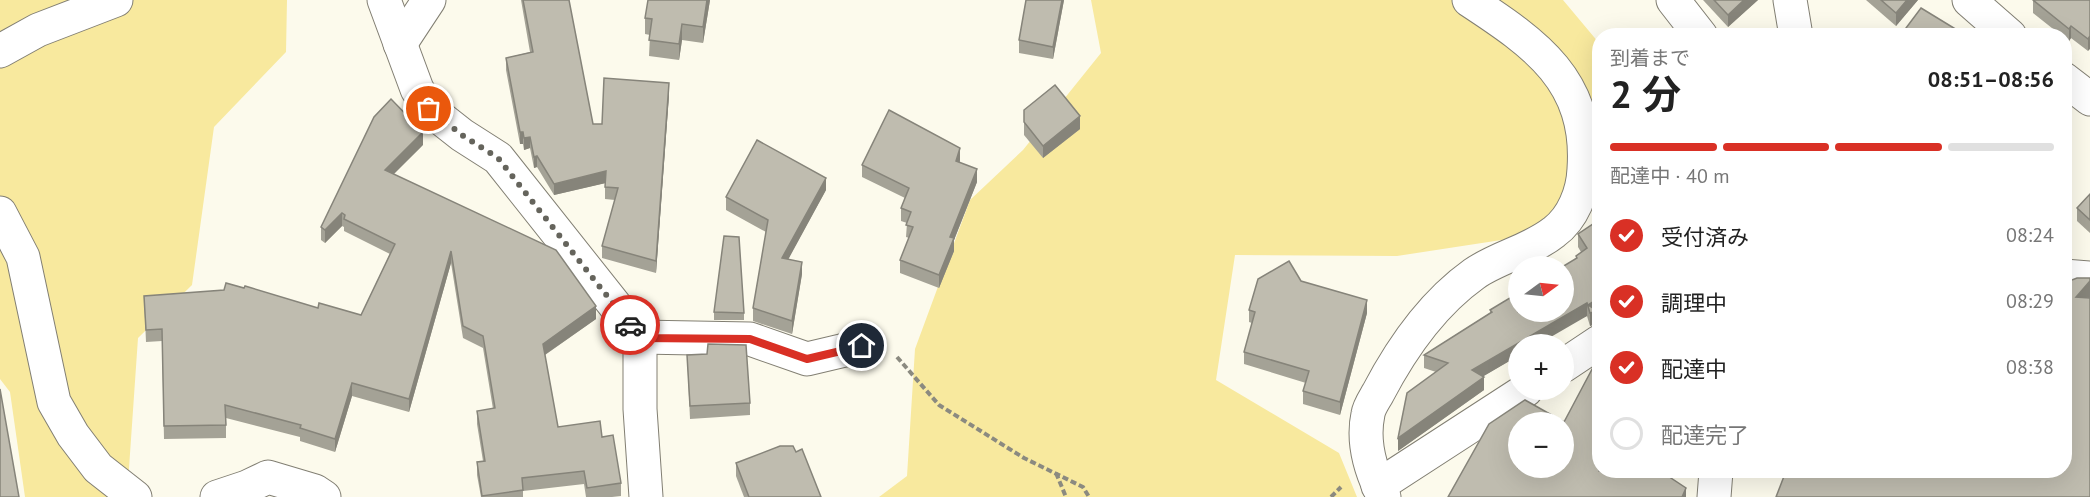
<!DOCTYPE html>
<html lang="ja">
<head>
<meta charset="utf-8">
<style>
  :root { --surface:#fff; --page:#f2f2f2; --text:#222; --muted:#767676; --line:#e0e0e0; --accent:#d93025 }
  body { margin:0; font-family:"PT Sans","Noto Sans JP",sans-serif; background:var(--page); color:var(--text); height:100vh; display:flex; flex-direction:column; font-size:22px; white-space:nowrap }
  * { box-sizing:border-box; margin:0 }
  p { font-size:20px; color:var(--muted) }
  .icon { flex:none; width:33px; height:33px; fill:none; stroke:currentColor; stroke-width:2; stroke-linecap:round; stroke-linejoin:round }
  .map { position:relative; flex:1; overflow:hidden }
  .side { position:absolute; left:1592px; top:28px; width:480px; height:450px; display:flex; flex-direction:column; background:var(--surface); border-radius:24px; box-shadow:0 6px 24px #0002 }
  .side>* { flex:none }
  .needle { width:39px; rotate:75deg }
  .fabs { position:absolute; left:1508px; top:256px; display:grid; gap:12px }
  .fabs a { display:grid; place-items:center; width:66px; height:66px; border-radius:50%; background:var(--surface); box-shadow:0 6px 24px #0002; font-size:30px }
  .pin { position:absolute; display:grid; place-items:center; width:51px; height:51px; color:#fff; margin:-26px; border:3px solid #fff; border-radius:50%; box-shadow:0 2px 6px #0007 }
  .courier { position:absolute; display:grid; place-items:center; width:60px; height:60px; margin:-30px; border:4px solid #d93025; border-radius:50%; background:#fff; color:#222; box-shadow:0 2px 8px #0007 }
  .headline em { font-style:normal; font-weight:700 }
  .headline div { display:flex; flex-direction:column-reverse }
  .headline { display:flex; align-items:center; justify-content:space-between; height:102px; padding:0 18px }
  h1 { font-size:39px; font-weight:700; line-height:45px }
  .bar { display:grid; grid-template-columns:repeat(4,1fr); gap:9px 6px; align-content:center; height:72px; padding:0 18px }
  .bar i { height:8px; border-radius:4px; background:var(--line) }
  .bar .current { background:var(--accent) }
  .bar p { grid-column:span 4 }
  ol { padding:0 18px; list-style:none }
  li { display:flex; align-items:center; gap:18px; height:66px }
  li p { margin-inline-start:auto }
  li .icon { padding:6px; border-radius:50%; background:var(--accent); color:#fff; stroke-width:4 }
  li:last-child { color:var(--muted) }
  li i { width:33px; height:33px; border:3px solid var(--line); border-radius:50% }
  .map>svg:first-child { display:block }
  .green { fill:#f8e99e }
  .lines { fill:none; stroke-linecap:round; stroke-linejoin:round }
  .minor-casing { stroke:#827f73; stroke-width:35 }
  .path { stroke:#8b8a80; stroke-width:4; stroke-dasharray:6 3; stroke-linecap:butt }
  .minor { stroke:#fff; stroke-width:33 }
  .wall { fill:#a4a296 }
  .shaded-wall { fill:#86847a }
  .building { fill:#bfbcaf; stroke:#86847a; stroke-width:1.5; fill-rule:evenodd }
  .done { stroke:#65645c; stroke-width:6; stroke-dasharray:0 10.8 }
  .route { stroke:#d93025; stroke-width:8 }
</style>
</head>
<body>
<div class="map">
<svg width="2090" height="497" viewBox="0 0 2090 497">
  <rect width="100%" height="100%" fill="#fcfaec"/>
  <g class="green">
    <polygon points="0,0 287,0 286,52 214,127 192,285 138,338 127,497 25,497 10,392 0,379"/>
    <polygon points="1091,0 1563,0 1599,43 1599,183 1521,237 1397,256 1235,255 1216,380 1339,453 1357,497 879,497 907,476 915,349 970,200 1023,150 1101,53"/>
  </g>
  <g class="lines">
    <g class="minor-casing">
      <g id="minor">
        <polyline points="384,0 417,89 429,109 462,135 498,158 640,337 640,409 646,497"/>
        <polyline points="1673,0 1701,36"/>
        <polyline points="1790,0 1796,36"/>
        <polyline points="1969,0 2010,36"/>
        <polyline points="400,44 429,0"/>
        <polyline points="0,51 38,30 116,0"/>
        <polyline points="2064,79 2090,99"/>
        <polyline points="0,213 23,257 54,402 73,435 98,468 135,497"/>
        <polyline points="2064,276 2090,278"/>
        <polyline points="640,337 750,339 807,359 862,346"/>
        <polyline points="1563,366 1599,342"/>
        <polyline points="1378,486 1526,390"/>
        <polyline points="217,497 247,487 268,477 315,491 324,497"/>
        <path d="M1384 497C1371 472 1362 442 1368 414 1369 407 1374 400 1378 393 1401 349 1432 304 1474 274 1498 257 1530 251 1554 232 1573 218 1583 192 1584 169 1590 81 1536 44 1469 0"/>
        <polyline points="1714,497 1716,471"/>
      </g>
    </g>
    <g class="path">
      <polyline points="897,357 939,405 1024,458 1083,487 1089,497"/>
      <polyline points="1056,473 1066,497"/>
      <polyline points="1331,497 1341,487"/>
    </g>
    <use href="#minor" class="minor"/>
  </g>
  <g class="wall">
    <polygon points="521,0 569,0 593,124 602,124 669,95 656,273 602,258 602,246 615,200 605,199 605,183 554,195 537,167 534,168 530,148 524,150 523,144 520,144 506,70 506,58 530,52"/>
    <polygon points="710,0 703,43 682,40 679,60 649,56 650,35 645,34 645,18"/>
    <polygon points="1026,0 1064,0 1053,59 1019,53 1019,40"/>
    <polygon points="1703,0 1758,0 1728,27"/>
    <polygon points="1866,0 1918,0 1896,26"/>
    <polygon points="2033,0 2090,0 2088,51 2071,38 2069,41 2064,38 2064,36 2062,36 2033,13"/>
    <polygon points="1024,110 1080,129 1043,158 1024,135"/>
    <polygon points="423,145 393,174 596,319 545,355 558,427 602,437 621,483 621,496 612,497 586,497 584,484 523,491 523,497 481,497 477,475 477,462 483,461 477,424 477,411 493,409 483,348 463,338 451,263 409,412 352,396 335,452 300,441 300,437 226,418 226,438 164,439 162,341 146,342 144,296 318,308 361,315 390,254 344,231 344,227 342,226 325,243 321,240 321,227"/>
    <polygon points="960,160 960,162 977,182 954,240 954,251 939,288 900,273 900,260 909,238 906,237 907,223 901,221 901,208 905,198 862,177 862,165"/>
    <polygon points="826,190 788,259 802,274 792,334 753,321 753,308 766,232 726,210 726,197"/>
    <polygon points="2090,194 2090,233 2077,221 2077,208"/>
    <polygon points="1599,220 1598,323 1590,326 1587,316 1518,345 1518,356 1483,376 1484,390 1398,451 1436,372 1424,368 1424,355 1490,313 1490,310 1576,259 1576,256 1581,252 1578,247 1578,234"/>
    <polygon points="1301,281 1367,313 1340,415 1303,404 1303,391 1306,383 1244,364 1244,352 1252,323 1249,322 1249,310"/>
    <polygon points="714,312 744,313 744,320 714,320"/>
    <polygon points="687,355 750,403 750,415 690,419"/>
    <polygon points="796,452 821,497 744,497 736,476 736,463"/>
  </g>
  <g class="shaded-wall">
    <polygon points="707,0 710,0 703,43 703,27"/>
    <polygon points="1062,0 1064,0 1053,59 1053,47"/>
    <polygon points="1744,0 1758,0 1728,27 1728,15"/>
    <polygon points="1907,0 1918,0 1896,26 1896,13"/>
    <polygon points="682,24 682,40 679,60 679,44"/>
    <polygon points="2071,26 2071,38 2069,41 2069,29"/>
    <polygon points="2090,36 2090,49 2088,51 2088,39"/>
    <polygon points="669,83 669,95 656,273 656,261"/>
    <polygon points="2069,100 2069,114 2064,120 2064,105"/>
    <polygon points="1080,116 1080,129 1043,158 1043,146"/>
    <polygon points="423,132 423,145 385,183 385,170"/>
    <rect x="520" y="132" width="3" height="12"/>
    <polygon points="530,137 530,148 524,150 524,138"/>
    <polygon points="960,148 960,160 956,173 956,161"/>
    <polygon points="537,156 537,167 534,168 534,157"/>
    <polygon points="977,169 977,182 954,240 954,251 939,288 939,275 950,237"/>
    <polygon points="606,171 606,183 554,195 554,184"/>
    <polygon points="826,178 826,190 782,271 782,258"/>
    <polygon points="342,213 342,226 325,243 325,230"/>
    <polygon points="451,251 451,263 409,412 409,399"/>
    <polygon points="802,262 802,274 792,334 792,321"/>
    <polygon points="2090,281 2090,298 2076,297"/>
    <polygon points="1599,298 1598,323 1590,326 1590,313 1588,305"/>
    <polygon points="1367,300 1367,313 1340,415 1340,402"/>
    <polygon points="1587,303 1587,316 1537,345 1518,345 1518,356 1472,383 1472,370"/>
    <polygon points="596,306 596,319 543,356 543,344"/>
    <polygon points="1484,377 1484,390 1398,451 1398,438"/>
    <polygon points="352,383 352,396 335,452 335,439"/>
    <polygon points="1667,471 1673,471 1665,487 1665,474"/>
    <polygon points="1686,488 1686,497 1682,497"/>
  </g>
  <g class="building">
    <polygon points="523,0 569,0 593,124 602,124 604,78 669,83 656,261 602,246 618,188 605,187 606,171 554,184 537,156 534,157 530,137 524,138 523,132 520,132 506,58 533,52"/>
    <polygon points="648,0 707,0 703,27 682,24 679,44 649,40 652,19 645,18"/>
    <polygon points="1026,0 1062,0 1053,47 1019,40"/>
    <polygon points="1714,0 1744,0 1728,15"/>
    <polygon points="1881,0 1907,0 1896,13"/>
    <polygon points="2033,0 2090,0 2090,36 2088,39 2071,26 2069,29"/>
    <polygon points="1921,8 1967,36 1900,36"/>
    <polygon points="1055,85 1080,116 1043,146 1024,122 1024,110"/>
    <polygon points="2064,95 2069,100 2064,105"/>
    <polygon points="391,99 423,132 385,170 556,250 596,306 543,344 558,427 600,421 602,437 613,435 621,483 587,488 584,471 522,478 523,490 482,496 477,462 485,461 477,411 495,408 483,336 463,326 451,251 409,399 352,383 335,439 300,428 301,425 225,405 226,425 164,426 162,329 146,330 144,296 224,290 226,283 244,288 245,286 318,308 319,303 361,315 395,244 344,219 345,215 342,213 325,230 321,227 374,117"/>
    <polygon points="889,110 960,148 956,161 977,169 950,237 954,238 939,275 900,260 913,227 906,225 911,212 901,208 909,188 862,165"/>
    <polygon points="757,140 826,178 782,258 802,262 792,321 753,308 768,220 726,197"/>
    <polygon points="2090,194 2090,220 2077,208"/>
    <polygon points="1599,220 1599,298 1588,305 1598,311 1590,313 1587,303 1472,370 1484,377 1398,438 1407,393 1448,363 1424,355 1492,312 1490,310 1518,293 1518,312 1563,312 1563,267 1562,267 1577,258 1576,256 1587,248 1578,234"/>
    <polygon points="724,236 739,237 744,313 714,312"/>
    <polygon points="1289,261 1301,281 1367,300 1340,402 1303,391 1309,371 1244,352 1255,312 1249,310 1258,279"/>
    <polygon points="2077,278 2090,278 2090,281 2076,297 2090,298 2090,497 1776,497 1786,471 2064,471 2064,283"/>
    <polygon points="708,344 746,345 750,403 690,406 687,355 707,354"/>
    <path d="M1599 356V471H1667L1665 474 1686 488 1682 497H1448L1489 424 1525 400 1564 422ZM1518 423H1563V468H1518Z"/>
    <polygon points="0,389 19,497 0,497"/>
    <polygon points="780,446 793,446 796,452 802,449 821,497 749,497 736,463"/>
  </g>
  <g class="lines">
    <polyline class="done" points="429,109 462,135 498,158 630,325"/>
    <polyline class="route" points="630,325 640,338 750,339 807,359 862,346"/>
  </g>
</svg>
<div class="fabs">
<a><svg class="needle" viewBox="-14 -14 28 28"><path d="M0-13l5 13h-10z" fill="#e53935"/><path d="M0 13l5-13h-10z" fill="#767676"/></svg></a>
<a>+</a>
<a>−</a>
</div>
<div class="pin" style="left:429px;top:109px;background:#ea580c"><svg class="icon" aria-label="bag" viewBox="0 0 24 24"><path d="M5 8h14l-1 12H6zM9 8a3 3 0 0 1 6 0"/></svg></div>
<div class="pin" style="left:862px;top:346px;background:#1f2937"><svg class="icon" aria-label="home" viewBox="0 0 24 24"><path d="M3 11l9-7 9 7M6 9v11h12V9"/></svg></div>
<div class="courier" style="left:630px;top:325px"><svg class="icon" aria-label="car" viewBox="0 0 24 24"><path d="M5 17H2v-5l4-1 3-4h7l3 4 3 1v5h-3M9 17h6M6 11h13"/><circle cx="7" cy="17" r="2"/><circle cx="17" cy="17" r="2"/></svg></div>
<section class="side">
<div class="headline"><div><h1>2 分</h1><p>到着まで</p></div><em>08:51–08:56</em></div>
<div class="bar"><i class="current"></i><i class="current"></i><i class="current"></i><i></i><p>配達中 · 40 m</p></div>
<ol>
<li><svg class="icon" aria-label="check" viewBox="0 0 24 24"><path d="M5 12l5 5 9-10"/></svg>受付済み<p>08:24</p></li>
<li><svg class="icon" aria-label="check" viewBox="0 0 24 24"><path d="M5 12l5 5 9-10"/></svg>調理中<p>08:29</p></li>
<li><svg class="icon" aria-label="check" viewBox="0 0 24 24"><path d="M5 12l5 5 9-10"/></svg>配達中<p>08:38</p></li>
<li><i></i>配達完了</li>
</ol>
</section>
</div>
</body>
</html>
